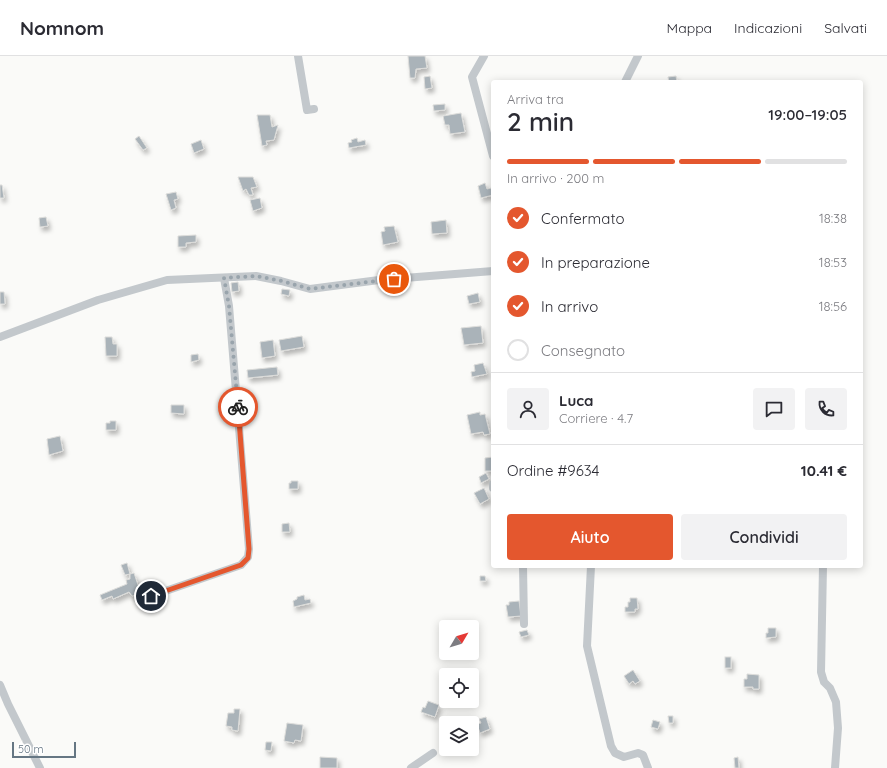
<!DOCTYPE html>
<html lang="it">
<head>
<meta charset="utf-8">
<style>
  :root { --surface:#fff; --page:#f2f2f3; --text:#2b2b33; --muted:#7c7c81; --line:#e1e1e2; --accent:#e4572e }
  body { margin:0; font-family:Quicksand,sans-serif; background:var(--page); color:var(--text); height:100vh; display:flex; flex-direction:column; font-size:15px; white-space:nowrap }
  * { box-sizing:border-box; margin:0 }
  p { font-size:13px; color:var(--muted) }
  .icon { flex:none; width:22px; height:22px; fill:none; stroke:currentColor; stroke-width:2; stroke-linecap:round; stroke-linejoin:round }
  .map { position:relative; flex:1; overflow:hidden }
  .panel { position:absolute; left:491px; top:24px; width:372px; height:488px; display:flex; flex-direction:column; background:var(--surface); border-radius:4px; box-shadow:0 2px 10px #0003 }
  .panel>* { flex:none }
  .needle { width:26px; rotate:52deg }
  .controls { position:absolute; left:439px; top:564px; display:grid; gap:8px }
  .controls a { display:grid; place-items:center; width:40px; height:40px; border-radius:4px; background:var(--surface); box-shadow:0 2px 10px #0003; font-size:20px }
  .scale { position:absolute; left:12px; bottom:10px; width:64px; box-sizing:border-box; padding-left:4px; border:2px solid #657683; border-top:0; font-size:11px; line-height:14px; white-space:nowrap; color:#657683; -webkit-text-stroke:3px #fff; paint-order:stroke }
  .pin { position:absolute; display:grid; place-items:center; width:34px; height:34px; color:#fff; margin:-17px; border:2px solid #fff; border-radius:50%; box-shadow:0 1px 4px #0007 }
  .courier { position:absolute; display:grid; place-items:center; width:40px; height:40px; margin:-20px; border:3px solid #e4572e; border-radius:50%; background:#fff; color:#222; box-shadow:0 1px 5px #0007 }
  .head em { font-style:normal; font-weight:600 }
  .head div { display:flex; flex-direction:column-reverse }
  .head { display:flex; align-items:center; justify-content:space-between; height:68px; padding:0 16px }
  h1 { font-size:26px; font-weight:600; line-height:30px }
  .bar { display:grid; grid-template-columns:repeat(4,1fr); gap:6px 4px; align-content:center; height:48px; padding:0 16px }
  .bar i { height:5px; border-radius:3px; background:var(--line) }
  .bar .on { background:var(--accent) }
  .bar p { grid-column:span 4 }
  .line { display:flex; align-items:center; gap:10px; padding:0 16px; border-top:1px solid var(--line) }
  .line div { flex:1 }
  .round { display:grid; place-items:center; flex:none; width:42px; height:42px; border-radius:4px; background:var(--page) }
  ol { padding:0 16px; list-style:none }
  li { display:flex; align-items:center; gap:12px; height:44px }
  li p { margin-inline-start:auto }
  li .icon { padding:4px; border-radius:50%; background:var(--accent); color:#fff; stroke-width:4 }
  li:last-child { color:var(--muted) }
  li i { width:22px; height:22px; border:2px solid var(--line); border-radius:50% }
  .action { display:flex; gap:8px; margin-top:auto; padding:8px 16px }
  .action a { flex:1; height:46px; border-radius:4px; background:var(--accent); color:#fff; font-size:16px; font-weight:600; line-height:46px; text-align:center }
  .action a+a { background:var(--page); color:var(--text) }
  header { display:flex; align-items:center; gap:24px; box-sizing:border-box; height:56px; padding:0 20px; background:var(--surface); border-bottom:1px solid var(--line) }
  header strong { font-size:19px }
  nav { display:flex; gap:22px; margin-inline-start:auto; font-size:14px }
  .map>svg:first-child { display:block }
  .building { fill:#aab3b9; stroke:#dcdcda; filter:url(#shadow) }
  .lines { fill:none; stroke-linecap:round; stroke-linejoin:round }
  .minor { stroke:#c3c8cc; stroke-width:8 }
  .done { stroke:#99a4ac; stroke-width:4; stroke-dasharray:0 7.2 }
  .route { stroke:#e4572e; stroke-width:5 }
</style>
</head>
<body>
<header>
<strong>Nomnom</strong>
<nav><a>Mappa</a><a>Indicazioni</a><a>Salvati</a></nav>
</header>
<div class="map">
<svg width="887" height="712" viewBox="0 0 887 712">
  <defs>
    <filter id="shadow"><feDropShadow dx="2.5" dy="4" stdDeviation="2" flood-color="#0004"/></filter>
  </defs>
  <rect width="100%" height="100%" fill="#fafaf8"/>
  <g class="building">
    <polygon points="408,0 425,0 427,12 416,13 415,22 410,22"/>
    <polygon points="430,20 432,32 425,33 424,21"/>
    <polygon points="676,20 677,26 669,26 668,21"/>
    <polygon points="445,48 445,54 434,55 433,49"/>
    <polygon points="461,57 465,76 450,78 449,69 445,69 443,60"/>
    <polygon points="257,59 270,59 272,71 278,69 274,84 266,85 267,89 262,90"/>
    <polygon points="139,80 147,92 143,94 135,83"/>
    <polygon points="357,82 358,86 365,84 366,89 349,92 348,87 352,86 351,84"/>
    <polygon points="201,84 204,93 194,97 191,88"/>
    <polygon points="238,121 253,121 257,131 251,132 253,139 249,139 246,133 243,135"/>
    <polygon points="485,127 487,133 491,132 493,139 481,142 478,130"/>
    <polygon points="0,129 2,129 4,142 0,142"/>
    <polygon points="176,136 178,143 174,144 176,152 171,154 166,138"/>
    <polygon points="260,142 262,152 253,155 250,144"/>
    <polygon points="46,161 48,170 40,171 39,162"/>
    <polygon points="446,164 447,177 432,178 431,166"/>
    <polygon points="394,170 398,186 383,189 381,176 385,175 384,171"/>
    <polygon points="196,179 196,186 186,187 186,191 178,191 178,180"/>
    <polygon points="238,226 239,235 232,236 231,227"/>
    <polygon points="282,233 290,234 289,240 281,238"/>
    <polygon points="0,236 4,236 5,248 0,248"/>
    <polygon points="478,237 480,246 469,248 467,240"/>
    <polygon points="481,270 483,287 464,289 461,272"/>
    <polygon points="302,280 304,291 281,295 279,284"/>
    <polygon points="105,281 112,281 113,288 117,288 117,300 106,300"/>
    <polygon points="273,284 275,300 262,302 260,286"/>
    <polygon points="198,298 199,304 191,306 191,299"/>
    <polygon points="483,307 487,318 472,321 471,316 475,315 474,309"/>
    <polygon points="277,311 278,319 248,322 247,314"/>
    <polygon points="171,349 184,349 184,358 171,357"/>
    <polygon points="480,356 480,359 485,358 490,378 484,379 483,376 471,378 467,359"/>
    <polygon points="110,365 116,365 116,374 106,374 106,367 110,367"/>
    <polygon points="60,380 63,395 49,399 47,383"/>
    <polygon points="493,401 493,415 485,415 485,402"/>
    <polygon points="486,417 489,423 481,427 479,421"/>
    <polygon points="291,425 298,425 298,433 289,433 289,427 291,427"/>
    <polygon points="484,432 489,443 480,448 474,437"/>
    <polygon points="289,467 290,476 282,476 282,468"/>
    <polygon points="127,507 130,518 125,519 121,509"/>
    <polygon points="134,517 138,529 142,528 145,536 132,540 129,536 113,543 112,540 102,544 100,539 127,528 126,524 130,523 130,518"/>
    <polygon points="480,520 485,520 486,525 480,525"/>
    <polygon points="304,539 305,544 310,543 311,547 294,551 293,545 297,543 297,541"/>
    <polygon points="630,542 637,542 638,553 635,553 635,556 625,556 625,551 628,551 628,546 630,546"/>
    <polygon points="519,545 521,560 508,561 506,549 509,549 509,546"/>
    <polygon points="768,572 776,572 776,581 766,582 766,577 768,577"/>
    <polygon points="527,574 529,579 521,581 519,576"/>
    <rect x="725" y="601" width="6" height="11"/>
    <polygon points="633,614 640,625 635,628 633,625 629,628 624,620"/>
    <polygon points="747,618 759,619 759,633 753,633 753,631 744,631 744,623 747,623"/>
    <polygon points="428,645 439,649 435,661 421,656 423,651 425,652"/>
    <polygon points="234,653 240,653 238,675 232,674 232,671 226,670 228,657 234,657"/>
    <polygon points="668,660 673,660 673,667 669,667"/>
    <polygon points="486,661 490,673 480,677 477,668 481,667 479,663"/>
    <polygon points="653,664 660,666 658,673 651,671"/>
    <polygon points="287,667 303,669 301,685 295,684 294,687 284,685"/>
    <polygon points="266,686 272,686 271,695 265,694"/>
    <polygon points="320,701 337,702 337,712 320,712"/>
    <polygon points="738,701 739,712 735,712 734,702"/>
  </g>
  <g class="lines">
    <g class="minor">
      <polyline points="298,0 307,54 314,53"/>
      <polyline points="484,0 472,21 493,100"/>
      <polyline points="625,26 638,0"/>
      <polyline points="0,281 98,244 167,224 256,220 281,225 310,233 379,224 493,215"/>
      <polyline points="493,428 493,432"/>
      <polyline points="523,510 524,568"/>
      <polyline points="591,510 587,590 611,690 615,697 624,701 638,697 643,699 648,712"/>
      <polyline points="823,510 821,616 824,626 830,632 836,646 838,672 835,712"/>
      <polyline points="151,540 241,509 248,501 249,493 229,250 224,222"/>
      <polyline points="0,629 8,648 40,712"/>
      <polyline points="411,712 433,697"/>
    </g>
  </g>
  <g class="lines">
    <polyline class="done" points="238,351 229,250 224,222 256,220 282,225 310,233 394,223"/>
    <polyline class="route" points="151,540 241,509 248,502 249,493 238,351"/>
  </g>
</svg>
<div class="controls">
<a><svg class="needle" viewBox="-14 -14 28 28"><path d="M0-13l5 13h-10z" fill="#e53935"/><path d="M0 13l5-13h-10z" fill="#7c7c81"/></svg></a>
<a><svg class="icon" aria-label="locate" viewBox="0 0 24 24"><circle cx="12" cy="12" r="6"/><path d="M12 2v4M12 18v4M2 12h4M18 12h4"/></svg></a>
<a><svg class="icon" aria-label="layers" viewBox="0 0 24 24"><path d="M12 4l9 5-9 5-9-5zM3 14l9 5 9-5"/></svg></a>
</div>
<div class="scale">50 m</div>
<div class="pin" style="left:394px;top:223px;background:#ea580c"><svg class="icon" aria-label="bag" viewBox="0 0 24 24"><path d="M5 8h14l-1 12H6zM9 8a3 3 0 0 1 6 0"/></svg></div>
<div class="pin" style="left:151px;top:540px;background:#1f2937"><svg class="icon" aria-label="home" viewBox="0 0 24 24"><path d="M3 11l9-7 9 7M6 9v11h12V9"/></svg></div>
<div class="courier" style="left:238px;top:351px"><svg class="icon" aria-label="bike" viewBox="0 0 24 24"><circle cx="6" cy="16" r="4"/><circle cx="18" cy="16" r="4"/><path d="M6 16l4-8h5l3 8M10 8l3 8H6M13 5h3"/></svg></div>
<section class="panel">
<div class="head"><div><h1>2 min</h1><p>Arriva tra</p></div><em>19:00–19:05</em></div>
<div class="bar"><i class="on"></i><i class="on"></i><i class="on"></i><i></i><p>In arrivo · 200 m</p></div>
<ol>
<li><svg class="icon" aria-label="check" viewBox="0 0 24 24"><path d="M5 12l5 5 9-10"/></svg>Confermato<p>18:38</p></li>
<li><svg class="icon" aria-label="check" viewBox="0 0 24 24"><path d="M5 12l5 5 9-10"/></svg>In preparazione<p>18:53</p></li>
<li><svg class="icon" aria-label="check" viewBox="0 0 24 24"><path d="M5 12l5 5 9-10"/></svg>In arrivo<p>18:56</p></li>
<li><i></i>Consegnato</li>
</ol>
<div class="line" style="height:72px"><a class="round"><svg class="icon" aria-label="person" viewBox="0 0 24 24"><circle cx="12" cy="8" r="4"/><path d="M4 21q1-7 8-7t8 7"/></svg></a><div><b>Luca</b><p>Corriere · 4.7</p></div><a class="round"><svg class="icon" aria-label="chat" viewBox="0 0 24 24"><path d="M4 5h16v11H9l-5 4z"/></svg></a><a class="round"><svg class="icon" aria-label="phone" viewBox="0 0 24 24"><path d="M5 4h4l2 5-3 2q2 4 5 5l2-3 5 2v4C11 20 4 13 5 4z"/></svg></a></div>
<div class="line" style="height:52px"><div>Ordine #9634</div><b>10.41 €</b></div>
<div class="action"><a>Aiuto</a><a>Condividi</a></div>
</section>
</div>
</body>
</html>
